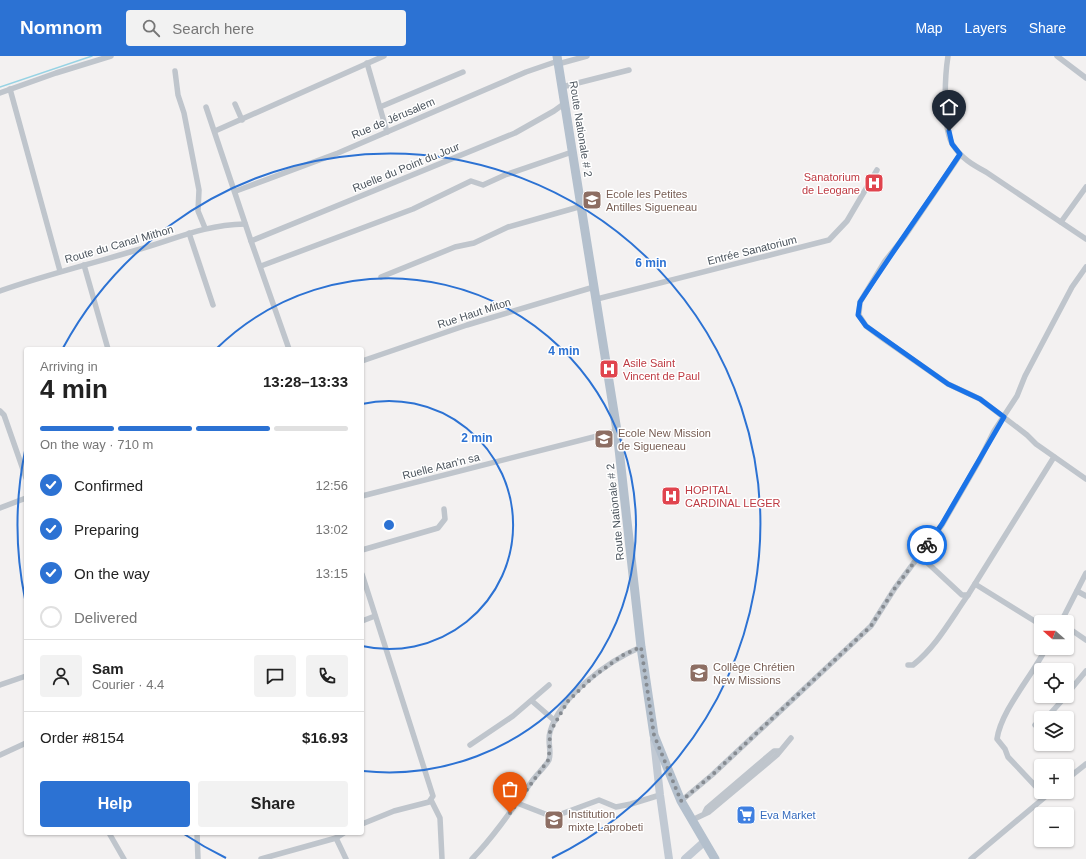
<!DOCTYPE html>
<html lang="en">
<head>
<meta charset="utf-8">
<style>
  :root { --surface:#fff; --page:#f2f2f2; --text:#222; --muted:#767676; --line:#e0e0e0; --accent:#2c72d3 }
  body { margin:0; font-family:Helvetica,sans-serif; background:var(--page); color:var(--text); height:100vh; display:flex; flex-direction:column; font-size:15px; white-space:nowrap }
  * { box-sizing:border-box; margin:0 }
  p { font-size:13px; color:var(--muted) }
  .icon { flex:none; width:22px; height:22px; fill:none; stroke:currentColor; stroke-width:2; stroke-linecap:round; stroke-linejoin:round }
  .map { position:relative; flex:1; overflow:hidden }
  .side { position:absolute; left:24px; top:291px; width:340px; height:488px; display:flex; flex-direction:column; background:var(--surface); border-radius:4px; box-shadow:0 1px 3px #0004 }
  .side>* { flex:none }
  .needle { width:26px; rotate:291deg }
  .controls { position:absolute; left:1034px; top:559px; display:grid; gap:8px }
  .controls a { display:grid; place-items:center; width:40px; height:40px; border-radius:4px; background:var(--surface); box-shadow:0 1px 3px #0004; font-size:20px }
  .pin { position:absolute; display:grid; place-items:center; width:34px; height:34px; color:#fff; margin:-41px -17px; border-radius:50% 50% 50% 0; rotate:-45deg; box-shadow:0 0 4px #0007 }
  .pin .icon { rotate:45deg }
  .courier { position:absolute; display:grid; place-items:center; width:40px; height:40px; margin:-20px; border:3px solid #1a73e8; border-radius:50%; background:#fff; color:#222; box-shadow:0 1px 5px #0007 }
  .head em { font-style:normal; font-weight:700 }
  .head div { display:flex; flex-direction:column-reverse }
  .head { display:flex; align-items:center; justify-content:space-between; height:68px; padding:0 16px }
  h1 { font-size:26px; font-weight:700; line-height:30px }
  .bar { display:grid; grid-template-columns:repeat(4,1fr); gap:6px 4px; align-content:center; height:48px; padding:0 16px }
  .bar i { height:5px; border-radius:3px; background:var(--line) }
  .bar .active { background:var(--accent) }
  .bar p { grid-column:span 4 }
  .line { display:flex; align-items:center; gap:10px; padding:0 16px; border-top:1px solid var(--line) }
  .line div { flex:1 }
  .round { display:grid; place-items:center; flex:none; width:42px; height:42px; border-radius:4px; background:var(--page) }
  ol { padding:0 16px; list-style:none }
  li { display:flex; align-items:center; gap:12px; height:44px }
  li p { margin-inline-start:auto }
  li .icon { padding:4px; border-radius:50%; background:var(--accent); color:#fff; stroke-width:4 }
  li:last-child { color:var(--muted) }
  li i { width:22px; height:22px; border:2px solid var(--line); border-radius:50% }
  .button { display:flex; gap:8px; margin-top:auto; padding:8px 16px }
  .button a { flex:1; height:46px; border-radius:4px; background:var(--accent); color:#fff; font-size:16px; font-weight:700; line-height:46px; text-align:center }
  .button a+a { background:var(--page); color:var(--text) }
  header { display:flex; align-items:center; gap:24px; box-sizing:border-box; height:56px; padding:0 20px; background:var(--accent); color:#fff }
  header strong { font-size:19px }
  nav { display:flex; gap:22px; margin-inline-start:auto; font-size:14px }
  .search { width:280px; height:36px; background:var(--page); display:flex; align-items:center; gap:10px; box-sizing:border-box; padding:0 14px; border-radius:4px; color:var(--muted); font-size:15px }
  .map>svg:first-child { display:block }
  .lines { fill:none; stroke-linecap:round; stroke-linejoin:round }
  .stream { stroke:#97d3e4; stroke-width:1.5 }
  .minor { stroke:#bfc5cc; stroke-width:5.5 }
  .secondary { stroke:#c1c9d3; stroke-width:8 }
  .primary { stroke:#b4c0cd; stroke-width:9 }
  .done { stroke:#868b91; stroke-width:4; stroke-dasharray:0 7.2 }
  .route { stroke:#1a73e8; stroke-width:5 }
  .ring { fill:none; stroke:#2c72d3; stroke-width:2 }
  .labels { text-anchor:middle; stroke-width:3; stroke-linejoin:round; paint-order:stroke }
  .street-label { font-size:11px; fill:#4b545d; stroke:#fff }
  .health-label { font-size:11px; fill:#be3a42; stroke:#fff; text-anchor:start }
  .education-label { font-size:11px; fill:#785e54; stroke:#fff; text-anchor:start }
  .shop-label { font-size:11px; fill:#366cbe; stroke:#fff; text-anchor:start }
  .centre { fill:#2c72d3; stroke:#fff; stroke-width:2 }
  .ring-label { font-size:12px; text-anchor:middle; font-weight:bold; fill:#2c72d3; stroke:#fff; stroke-width:3; stroke-linejoin:round; paint-order:stroke }
</style>
</head>
<body>
<header>
<strong>Nomnom</strong>
<div class="search"><svg class="icon" aria-label="search" viewBox="0 0 24 24"><circle cx="10" cy="10" r="6"/><path d="M15 15l6 6"/></svg>Search here</div>
<nav><a>Map</a><a>Layers</a><a>Share</a></nav>
</header>
<div class="map">
<svg width="1086" height="803" viewBox="0 0 1086 803">
  <rect width="100%" height="100%" fill="#f3f1f1"/>
  <g class="lines">
    <polyline class="stream" points="0,31 92,0"/>
    <g class="minor">
      <path d="M948 0C945 19 942 73 953 89 961 102 973 109 986 116L1086 183"/>
      <polyline points="1057,0 1086,22"/>
      <polyline points="367,7 387,76"/>
      <polyline points="558,8 587,0"/>
      <polyline points="175,15 178,39 184,57 199,134 198,155 205,172"/>
      <polyline points="562,31 629,14"/>
      <polyline points="10,33 60,215"/>
      <polyline points="0,37 56,17 111,0"/>
      <polyline points="235,48 242,64"/>
      <polyline points="206,51 251,185 289,293"/>
      <polyline points="380,51 463,16"/>
      <polyline points="215,75 384,0"/>
      <polyline points="960,99 905,180 885,205 860,246 859,259 866,270 882,282 948,328 980,343 1027,379 1036,388 1086,423"/>
      <polyline points="236,135 338,97 526,16 558,5"/>
      <polyline points="1061,166 1086,131"/>
      <polyline points="189,177 213,249"/>
      <polyline points="251,185 515,77 554,55 565,47"/>
      <polyline points="84,209 108,293"/>
      <polyline points="261,210 413,153 471,125 483,129 505,119 572,96"/>
      <polyline points="381,221 455,191 474,187 508,171 582,150"/>
      <path d="M0 235C45 219 91 208 137 194 176 183 203 169 245 168"/>
      <polyline points="597,243 829,184 847,165 877,114"/>
      <polyline points="362,305 467,269 594,231"/>
      <polyline points="0,355 4,359 26,422"/>
      <polyline points="362,440 617,375"/>
      <polyline points="0,452 26,442"/>
      <polyline points="362,494 438,472 445,463 444,453"/>
      <polyline points="919,499 962,539 968,539 1054,401"/>
      <polyline points="362,518 433,740 429,746 394,755 362,768"/>
      <polyline points="975,528 1041,569"/>
      <polyline points="1077,535 1086,540"/>
      <polyline points="362,565 375,560"/>
      <polyline points="1061,566 1086,517"/>
      <polyline points="1067,571 1086,584"/>
      <path d="M908 609H913C936 591 951 563 968 539"/>
      <polyline points="0,629 26,620"/>
      <polyline points="1067,638 1086,615"/>
      <polyline points="532,645 555,665"/>
      <polyline points="1043,662 1049,659 1066,640"/>
      <polyline points="1035,669 1041,663"/>
      <polyline points="470,689 513,660 549,629"/>
      <polyline points="0,699 26,687"/>
      <polyline points="1067,723 1086,708"/>
      <path d="M1041 736 1008 701 1005 693 997 683C1001 654 1033 619 1046 592"/>
      <polyline points="431,744 440,762 442,803"/>
      <polyline points="681,745 712,719 871,570 895,532 942,469 979,405 994,375 1017,340 1025,320 1072,231 1086,211"/>
      <polyline points="517,747 553,761 599,744 616,751 631,748 660,739"/>
      <polyline points="705,756 707,752 774,695 779,695"/>
      <polyline points="692,764 709,756 777,699 791,682"/>
      <polyline points="109,777 124,803"/>
      <polyline points="197,777 198,803"/>
      <polyline points="336,782 344,777"/>
      <polyline points="261,803 336,782 346,803"/>
      <path d="M472 803C495 779 513 752 532 725 537 718 545 711 549 704 552 696 547 685 550 676 560 640 608 605 641 591"/>
      <polyline points="971,803 1051,736"/>
    </g>
    <g class="secondary">
      <polyline points="654,684 660,739 669,803"/>
      <polyline points="685,803 704,786"/>
    </g>
    <polyline class="primary" points="557,0 617,375 641,591 654,679 681,745 715,803"/>
  </g>
  <g class="lines">
    <polyline class="done" points="510,757 549,703 550,676 568,645 594,620 623,599 641,591 654,679 681,745 712,719 871,570 895,532 927,489"/>
    <path class="route" d="M927 489 942 468 1004 361 980 343 948 328 866 270 858 259 860 246C892 196 927 148 960 98L952 88 949 75"/>
  </g>
  <g class="ring">
    <path d="M362 348A124 124 0 1 1 362 590"/>
    <path d="M216 293A247 247 0 1 1 363 715"/>
    <path d="M226 802A371 371 0 0 1 184 778M25 543A371 371 0 0 1 25 395M63 292A371 371 0 1 1 552 802"/>
  </g>
  <defs>
    <g id="hospital-square" transform="scale(1)"><rect x="-9" y="-9" width="18" height="18" rx="4" fill="#e0444e" stroke="#fff"/><path d="M-5-5h3v3.5h4V-5h3V5h-3V1.5h-4V5h-3Z" fill="#fff"/></g>
    <g id="school-square" transform="scale(1)"><rect x="-9" y="-9" width="18" height="18" rx="4" fill="#8d6e63" stroke="#fff"/><path d="M0-5L7-2L0 1L-7-2ZM-4 1L0 2.5L4 1V4Q0 6-4 4Z" fill="#fff"/></g>
    <g id="supermarket-square" transform="scale(1)"><rect x="-9" y="-9" width="18" height="18" rx="4" fill="#3f7fe0" stroke="#fff"/><path d="M-6-5.5h2.5l.6 2H6L4.5 2H-2.5L-4.4-4H-6ZM-1.5 3.2a1.3 1.3 0 1 0 .1 0ZM3 3.2a1.3 1.3 0 1 0 .1 0Z" fill="#fff"/></g>
  </defs>
  <g fill-rule="evenodd">
    <use href="#hospital-square" x="874" y="127"/>
    <use href="#school-square" x="592" y="144"/>
    <use href="#hospital-square" x="609" y="313"/>
    <use href="#school-square" x="604" y="383"/>
    <use href="#hospital-square" x="671" y="440"/>
    <use href="#school-square" x="699" y="617"/>
    <use href="#supermarket-square" x="746" y="759"/>
    <use href="#school-square" x="554" y="764"/>
  </g>
  <g class="labels">
    <g class="street-label">
      <text transform="translate(393 62) rotate(-23)" y="4">Rue de Jérusalem</text>
      <text transform="translate(581 73) rotate(81)" y="4">Route Nationale # 2</text>
      <text transform="translate(406 111) rotate(-22)" y="4">Ruelle du Point du Jour</text>
      <text transform="translate(119 188) rotate(-16)" y="4">Route du Canal Mithon</text>
      <text transform="translate(752 194) rotate(-14)" y="4">Entrée Sanatorium</text>
      <text transform="translate(474 257) rotate(-18)" y="4">Rue Haut Miton</text>
      <text transform="translate(441 410) rotate(-14)" y="4">Ruelle Atan'n sa</text>
      <text transform="translate(615 456) rotate(-96)" y="4">Route Nationale # 2</text>
    </g>
    <g class="health-label">
      <text x="860" y="125" text-anchor="end">Sanatorium<tspan x="860" dy="13">de Leogane</tspan></text>
      <text x="623" y="311">Asile Saint<tspan x="623" dy="13">Vincent de Paul</tspan></text>
      <text x="685" y="438">HOPITAL<tspan x="685" dy="13">CARDINAL LEGER</tspan></text>
    </g>
    <g class="education-label">
      <text x="606" y="142">Ecole les Petites<tspan x="606" dy="13">Antilles Sigueneau</tspan></text>
      <text x="618" y="381">Ecole New Mission<tspan x="618" dy="13">de Sigueneau</tspan></text>
      <text x="713" y="615">Collège Chrétien<tspan x="713" dy="13">New Missions</tspan></text>
      <text x="568" y="762">Institution<tspan x="568" dy="13">mixte Laprobeti</tspan></text>
    </g>
    <g class="shop-label">
      <text x="760" y="763">Eva Market</text>
    </g>
  </g>
  <circle cx="389" cy="469" r="6" class="centre"/>
  <g class="ring-label">
    <text x="651" y="211">6 min</text>
    <text x="564" y="299">4 min</text>
    <text x="477" y="386">2 min</text>
  </g>
</svg>
<div class="controls">
<a><svg class="needle" viewBox="-14 -14 28 28"><path d="M0-13l5 13h-10z" fill="#e53935"/><path d="M0 13l5-13h-10z" fill="#767676"/></svg></a>
<a><svg class="icon" aria-label="locate" viewBox="0 0 24 24"><circle cx="12" cy="12" r="6"/><path d="M12 2v4M12 18v4M2 12h4M18 12h4"/></svg></a>
<a><svg class="icon" aria-label="layers" viewBox="0 0 24 24"><path d="M12 4l9 5-9 5-9-5zM3 14l9 5 9-5"/></svg></a>
<a>+</a>
<a>−</a>
</div>
<div class="pin" style="left:510px;top:757px;background:#ea580c"><svg class="icon" aria-label="bag" viewBox="0 0 24 24"><path d="M5 8h14l-1 12H6zM9 8a3 3 0 0 1 6 0"/></svg></div>
<div class="pin" style="left:949px;top:75px;background:#1f2937"><svg class="icon" aria-label="home" viewBox="0 0 24 24"><path d="M3 11l9-7 9 7M6 9v11h12V9"/></svg></div>
<div class="courier" style="left:927px;top:489px"><svg class="icon" aria-label="bike" viewBox="0 0 24 24"><circle cx="6" cy="16" r="4"/><circle cx="18" cy="16" r="4"/><path d="M6 16l4-8h5l3 8M10 8l3 8H6M13 5h3"/></svg></div>
<section class="side">
<div class="head"><div><h1>4 min</h1><p>Arriving in</p></div><em>13:28–13:33</em></div>
<div class="bar"><i class="active"></i><i class="active"></i><i class="active"></i><i></i><p>On the way · 710 m</p></div>
<ol>
<li><svg class="icon" aria-label="check" viewBox="0 0 24 24"><path d="M5 12l5 5 9-10"/></svg>Confirmed<p>12:56</p></li>
<li><svg class="icon" aria-label="check" viewBox="0 0 24 24"><path d="M5 12l5 5 9-10"/></svg>Preparing<p>13:02</p></li>
<li><svg class="icon" aria-label="check" viewBox="0 0 24 24"><path d="M5 12l5 5 9-10"/></svg>On the way<p>13:15</p></li>
<li><i></i>Delivered</li>
</ol>
<div class="line" style="height:72px"><a class="round"><svg class="icon" aria-label="person" viewBox="0 0 24 24"><circle cx="12" cy="8" r="4"/><path d="M4 21q1-7 8-7t8 7"/></svg></a><div><b>Sam</b><p>Courier · 4.4</p></div><a class="round"><svg class="icon" aria-label="chat" viewBox="0 0 24 24"><path d="M4 5h16v11H9l-5 4z"/></svg></a><a class="round"><svg class="icon" aria-label="phone" viewBox="0 0 24 24"><path d="M5 4h4l2 5-3 2q2 4 5 5l2-3 5 2v4C11 20 4 13 5 4z"/></svg></a></div>
<div class="line" style="height:52px"><div>Order #8154</div><b>$16.93</b></div>
<div class="button"><a>Help</a><a>Share</a></div>
</section>
</div>
</body>
</html>
